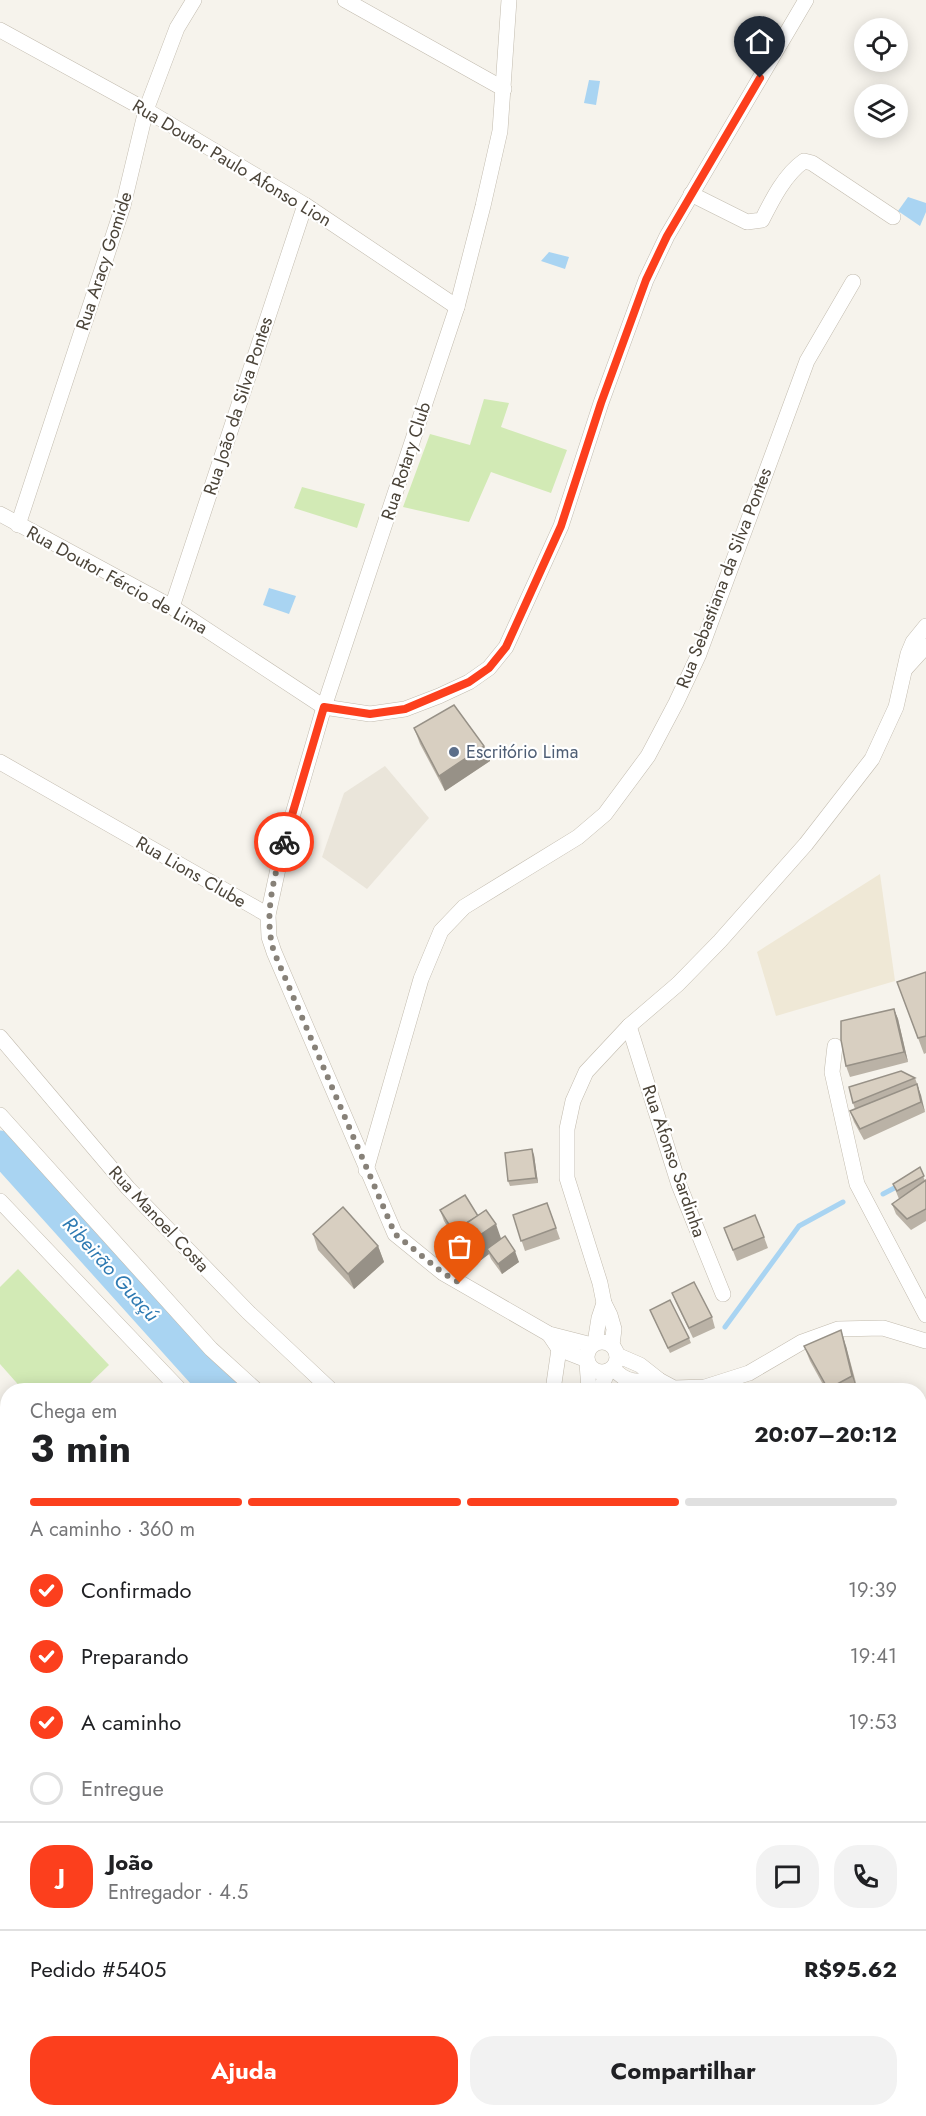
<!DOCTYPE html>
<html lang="pt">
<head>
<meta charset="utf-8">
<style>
  :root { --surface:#fff; --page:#f2f2f2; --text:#202124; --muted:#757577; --line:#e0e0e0; --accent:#fc3f1d }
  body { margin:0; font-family:Jost,sans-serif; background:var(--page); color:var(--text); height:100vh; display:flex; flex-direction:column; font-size:22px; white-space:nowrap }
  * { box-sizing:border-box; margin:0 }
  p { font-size:20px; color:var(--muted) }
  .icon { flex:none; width:33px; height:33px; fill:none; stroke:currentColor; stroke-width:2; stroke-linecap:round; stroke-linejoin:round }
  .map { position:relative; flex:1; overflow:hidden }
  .side { position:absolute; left:0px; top:1383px; width:927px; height:734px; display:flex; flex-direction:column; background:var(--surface); border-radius:24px 24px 0 0; box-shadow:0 3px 15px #0003 }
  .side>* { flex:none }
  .buttons { position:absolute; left:854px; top:18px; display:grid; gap:12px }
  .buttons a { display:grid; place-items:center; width:54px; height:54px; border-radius:50%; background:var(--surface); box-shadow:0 3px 15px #0003; font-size:30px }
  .pin { position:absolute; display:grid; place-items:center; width:51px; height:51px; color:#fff; margin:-62px -26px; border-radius:50% 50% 50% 0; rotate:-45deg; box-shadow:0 0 6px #0007 }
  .pin .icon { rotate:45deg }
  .courier { position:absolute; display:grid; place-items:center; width:60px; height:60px; margin:-30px; border:4px solid #fc3f1d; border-radius:50%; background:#fff; color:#222; box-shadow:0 2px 8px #0007 }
  .summary em { font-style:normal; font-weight:700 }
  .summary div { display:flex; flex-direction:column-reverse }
  .summary { display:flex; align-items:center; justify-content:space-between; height:102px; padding:0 30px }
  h1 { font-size:39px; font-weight:700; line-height:45px }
  .bar { display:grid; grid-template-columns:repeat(4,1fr); gap:9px 6px; align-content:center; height:72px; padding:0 30px }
  .bar i { height:8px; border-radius:4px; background:var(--line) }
  .bar .selected { background:var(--accent) }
  .bar p { grid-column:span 4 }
  .line { display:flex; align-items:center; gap:15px; padding:0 30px; border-top:2px solid var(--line) }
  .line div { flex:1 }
  .round { display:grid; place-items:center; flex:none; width:63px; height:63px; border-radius:24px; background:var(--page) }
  ol { padding:0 30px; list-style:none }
  li { display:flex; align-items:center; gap:18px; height:66px }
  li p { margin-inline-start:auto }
  li .icon { padding:6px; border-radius:50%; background:var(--accent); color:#fff; stroke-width:4 }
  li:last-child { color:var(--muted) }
  li i { width:33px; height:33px; border:3px solid var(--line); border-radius:50% }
  .action { display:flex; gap:12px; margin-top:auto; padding:12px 30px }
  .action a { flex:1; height:69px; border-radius:24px; background:var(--accent); color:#fff; font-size:24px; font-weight:700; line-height:69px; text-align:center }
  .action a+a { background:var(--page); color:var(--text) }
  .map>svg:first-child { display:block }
  .residential { fill:#eae5da }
  .education { fill:#efe8d6 }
  .green { fill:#d2eab5 }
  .water { fill:#a9d4f2 }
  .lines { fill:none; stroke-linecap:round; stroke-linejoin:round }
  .stream { stroke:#a9d4f2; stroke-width:5 }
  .river { stroke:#a9d4f2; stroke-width:33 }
  .minor-casing { stroke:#c2bbae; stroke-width:16 }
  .secondary-casing { stroke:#d6c79b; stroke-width:22 }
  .minor { stroke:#fff; stroke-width:15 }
  .secondary { stroke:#fff3cd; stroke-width:21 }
  .wall { fill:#bab2a6 }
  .shaded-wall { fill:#979187 }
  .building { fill:#d8cfc1; stroke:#979187; stroke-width:1.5 }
  .done { stroke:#878178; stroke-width:6; stroke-dasharray:0 10.8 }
  .route { stroke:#fc3f1d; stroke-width:8 }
  .service-dot { fill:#5c6f8a; stroke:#fff; stroke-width:2 }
  .labels { text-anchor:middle; stroke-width:4.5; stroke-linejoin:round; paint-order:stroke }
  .street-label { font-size:18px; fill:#4b4439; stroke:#fff }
  .service-label { font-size:18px; fill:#4e5e75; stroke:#fff; text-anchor:start }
  .water-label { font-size:20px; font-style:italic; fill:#2e7ab2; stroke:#fff }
</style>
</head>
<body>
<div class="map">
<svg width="926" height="2116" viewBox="0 0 926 2116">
  <rect width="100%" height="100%" fill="#f6f3ec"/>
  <polygon class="residential" points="385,766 429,818 367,889 322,857 344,793"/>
  <polygon class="education" points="880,874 895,981 776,1016 757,952"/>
  <g class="green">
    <polygon points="484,399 509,403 501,427 567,450 551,493 491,472 469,522 403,507 430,434 470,445"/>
    <polygon points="302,487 365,504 357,528 294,508"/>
    <polygon points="18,1269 109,1365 83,1390 23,1390 0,1364 0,1287"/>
  </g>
  <g class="water">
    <polygon points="589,80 600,81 596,105 584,103"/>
    <polygon points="908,197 926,203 926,212 920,226 898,211"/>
    <polygon points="549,252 569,257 565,269 541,261"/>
    <polygon points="269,588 296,596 289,614 263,605"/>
  </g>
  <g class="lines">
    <g class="stream">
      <polyline points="883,1194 900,1185"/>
      <polyline points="725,1327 799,1226 843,1202"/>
    </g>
    <g class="river">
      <polyline points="0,1147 214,1385 223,1390"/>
      <polyline points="920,1502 926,1503"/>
    </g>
    <g class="minor-casing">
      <g id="minor">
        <polyline points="345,0 504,89"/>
        <polyline points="509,0 500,131 483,206 457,307 324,707 281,855 268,915 269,937 274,952 395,1234 443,1273 549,1334 592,1345"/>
        <polyline points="0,30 146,110 305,205 457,307"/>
        <path d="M691 194 747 222 762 220C772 200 785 174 804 161L812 163 893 217"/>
        <polyline points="0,514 172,607 324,707 370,714 405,709 439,696 469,682 489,668 506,647 561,526 601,403 646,280 667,236 806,0"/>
        <polyline points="18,525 123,206 146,110 177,28 194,0"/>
        <polyline points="172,607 305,205"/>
        <polyline points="906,668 926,646"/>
        <polyline points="0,762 268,915"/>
        <polyline points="629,1026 679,1185 723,1294"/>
        <polyline points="0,1037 128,1188 248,1312 331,1390"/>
        <polyline points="835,1046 832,1072 857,1184 926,1315"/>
        <polyline points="0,1115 211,1349 256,1390"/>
        <polyline points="366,1170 421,979 441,931 464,907 578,837 605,814 648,756 676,703 699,654 807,361 853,282"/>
        <polyline points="0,1201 180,1390"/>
        <polyline points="549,1334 559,1349 587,1360"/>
        <circle cx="602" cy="1357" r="15"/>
        <polyline points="595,1343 599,1318 604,1303"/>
        <polyline points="612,1345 614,1329 610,1315 604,1303 600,1283 567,1178 567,1129 573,1101 586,1072 629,1026 678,984 720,941 806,844 872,759 896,707 908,654 913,642 926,626"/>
        <polyline points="617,1355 640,1365 659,1380 674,1388 705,1387 749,1373 802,1342 838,1329 883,1328 926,1341"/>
        <polyline points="587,1363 589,1390"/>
        <path d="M613 1368C626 1384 639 1382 659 1380"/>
        <polyline points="553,1390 559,1349"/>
        <polyline points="600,1390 608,1371"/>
        <polyline points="920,1538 926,1541"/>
        <polyline points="0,1773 8,1765"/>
        <polyline points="0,2082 8,2095"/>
        <polyline points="16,2109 20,2116"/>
        <polyline points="128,2109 133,2116"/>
        <polyline points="96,2116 103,2109"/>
        <polyline points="515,2116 515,2109"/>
        <polyline points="748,2116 748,2109"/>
      </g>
    </g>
    <g class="secondary-casing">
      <g id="secondary">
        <polyline points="0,1558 8,1562"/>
        <polyline points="920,1665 926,1666"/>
      </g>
    </g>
    <use href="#minor" class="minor"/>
    <use href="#secondary" class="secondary"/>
  </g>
  <g class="wall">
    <polygon points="414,728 484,746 490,761 445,791 420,744"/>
    <polygon points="926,972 926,1053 924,1054 897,982"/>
    <polygon points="894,1009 898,1019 908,1062 850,1077 846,1066"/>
    <polygon points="915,1078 919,1089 918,1089 925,1112 864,1140 854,1122 850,1111 855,1109 853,1103"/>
    <polygon points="534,1155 538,1183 510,1186 508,1181"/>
    <polygon points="920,1167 925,1181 926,1180 926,1221 911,1230 896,1214 892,1204 899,1199 893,1184"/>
    <polygon points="547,1203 560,1239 525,1251 513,1215"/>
    <polygon points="440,1210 478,1216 501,1239 519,1262 502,1274 491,1259 489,1254 481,1260 472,1246 468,1235 457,1242 444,1221"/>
    <polygon points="724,1228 764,1237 768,1248 737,1261"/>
    <polygon points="313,1234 378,1246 384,1262 354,1289 318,1250"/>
    <polygon points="672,1293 712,1317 715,1328 693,1338 676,1303"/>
    <polygon points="650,1310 689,1338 691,1343 670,1353"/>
    <polygon points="804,1346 846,1346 858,1390 826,1390 810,1361"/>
  </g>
  <g class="shaded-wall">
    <polygon points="484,746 490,761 445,791 439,776"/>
    <polygon points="894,1009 898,1019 908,1062 904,1052"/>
    <polygon points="917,1084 921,1095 925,1112 921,1102"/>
    <polygon points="532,1149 534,1155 538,1183 536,1178"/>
    <polygon points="478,1216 464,1225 468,1235 457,1242 453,1231"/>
    <polygon points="496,1224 503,1244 487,1249 489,1254 481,1260 474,1239"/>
    <polygon points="378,1246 384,1262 354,1289 348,1274"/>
    <polygon points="515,1251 519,1262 502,1274 498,1264"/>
    <polygon points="841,1330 846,1346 857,1390 852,1376"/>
    <polygon points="4,1740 8,1749 8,1765 0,1773 0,1744"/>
    <polygon points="826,2109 828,2109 829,2116 827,2116"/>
  </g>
  <g class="building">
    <polygon points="454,705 484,746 439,776 414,728"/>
    <polygon points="926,972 926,1036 918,1038 897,982"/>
    <polygon points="894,1009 904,1052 846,1066 841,1040 841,1021"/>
    <polygon points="901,1071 915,1078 853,1103 849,1087"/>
    <polygon points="917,1084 921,1102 860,1129 850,1111"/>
    <polygon points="532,1149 536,1178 508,1181 505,1153"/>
    <polygon points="920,1167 924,1176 897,1191 893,1184"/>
    <polygon points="926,1180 926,1209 907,1219 892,1204"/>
    <polygon points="465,1195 478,1216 453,1231 440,1210"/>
    <polygon points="547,1203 556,1228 521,1241 513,1215"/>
    <polygon points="343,1207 378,1246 348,1274 313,1234"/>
    <polygon points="486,1210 496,1224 474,1239 464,1225"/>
    <polygon points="755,1215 764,1237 733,1250 724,1228"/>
    <polygon points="505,1236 515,1251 498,1264 487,1249"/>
    <polygon points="694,1282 712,1317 689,1328 672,1293"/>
    <polygon points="670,1300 689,1338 668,1348 650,1310"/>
    <polygon points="841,1330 852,1376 828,1389 804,1346"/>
    <polygon points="0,1734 4,1740 0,1744"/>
    <polygon points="765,2109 826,2109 827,2116 766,2116"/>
  </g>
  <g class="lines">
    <path class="done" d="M284 842C274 878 263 916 274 952L395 1234 443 1273 460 1283"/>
    <polyline class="route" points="284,842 324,707 370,714 405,709 469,682 489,668 506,647 561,526 601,403 646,280 667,236 760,78"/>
  </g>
  <circle class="service-dot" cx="454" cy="752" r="6"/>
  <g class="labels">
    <g class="street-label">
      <text transform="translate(232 163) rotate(31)" y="6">Rua Doutor Paulo Afonso Lion</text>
      <text transform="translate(104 261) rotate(-72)" y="6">Rua Aracy Gomide</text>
      <text transform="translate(238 406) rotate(-72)" y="6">Rua João da Silva Pontes</text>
      <text transform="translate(406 461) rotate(-72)" y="6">Rua Rotary Club</text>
      <text transform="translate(724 578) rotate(-69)" y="6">Rua Sebastiana da Silva Pontes</text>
      <text transform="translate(117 580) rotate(29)" y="6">Rua Doutor Fércio de Lima</text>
      <text transform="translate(191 872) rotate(30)" y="6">Rua Lions Clube</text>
      <text transform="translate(674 1161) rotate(71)" y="6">Rua Afonso Sardinha</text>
      <text transform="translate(159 1219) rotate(47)" y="6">Rua Manoel Costa</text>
    </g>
    <g class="service-label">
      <text x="466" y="758">Escritório Lima</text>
    </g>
    <g class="water-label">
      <text transform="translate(111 1269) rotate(48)" y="7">Ribeirão Guaçú</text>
    </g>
  </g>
</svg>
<div class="buttons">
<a><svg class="icon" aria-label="locate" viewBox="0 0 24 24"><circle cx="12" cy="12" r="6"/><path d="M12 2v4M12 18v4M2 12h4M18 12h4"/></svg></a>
<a><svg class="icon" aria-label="layers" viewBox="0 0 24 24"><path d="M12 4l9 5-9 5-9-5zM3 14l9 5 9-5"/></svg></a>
</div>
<div class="pin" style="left:460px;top:1283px;background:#ea580c"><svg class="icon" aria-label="bag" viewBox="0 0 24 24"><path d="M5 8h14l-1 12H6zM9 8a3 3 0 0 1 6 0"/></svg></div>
<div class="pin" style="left:760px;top:78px;background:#1f2937"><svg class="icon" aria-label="home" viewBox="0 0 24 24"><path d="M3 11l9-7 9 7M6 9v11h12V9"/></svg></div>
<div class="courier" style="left:284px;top:842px"><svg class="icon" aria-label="bike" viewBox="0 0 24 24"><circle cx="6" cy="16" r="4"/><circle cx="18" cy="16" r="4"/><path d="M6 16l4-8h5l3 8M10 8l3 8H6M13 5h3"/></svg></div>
<section class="side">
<div class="summary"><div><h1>3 min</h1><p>Chega em</p></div><em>20:07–20:12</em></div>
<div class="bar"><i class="selected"></i><i class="selected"></i><i class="selected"></i><i></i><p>A caminho · 360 m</p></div>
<ol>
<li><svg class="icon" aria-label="check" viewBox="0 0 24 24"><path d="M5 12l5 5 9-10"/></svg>Confirmado<p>19:39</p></li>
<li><svg class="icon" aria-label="check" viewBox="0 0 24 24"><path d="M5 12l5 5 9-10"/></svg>Preparando<p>19:41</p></li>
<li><svg class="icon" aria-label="check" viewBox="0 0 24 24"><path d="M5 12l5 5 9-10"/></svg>A caminho<p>19:53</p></li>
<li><i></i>Entregue</li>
</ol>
<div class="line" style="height:108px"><b class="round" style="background:var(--accent);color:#fff">J</b><div><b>João</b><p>Entregador · 4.5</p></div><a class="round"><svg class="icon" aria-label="chat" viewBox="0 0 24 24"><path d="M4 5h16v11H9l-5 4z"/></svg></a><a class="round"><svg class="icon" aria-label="phone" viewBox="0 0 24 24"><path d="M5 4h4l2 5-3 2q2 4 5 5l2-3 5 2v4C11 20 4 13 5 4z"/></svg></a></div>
<div class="line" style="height:78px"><div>Pedido #5405</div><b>R$95.62</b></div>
<div class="action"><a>Ajuda</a><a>Compartilhar</a></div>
</section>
</div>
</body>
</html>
